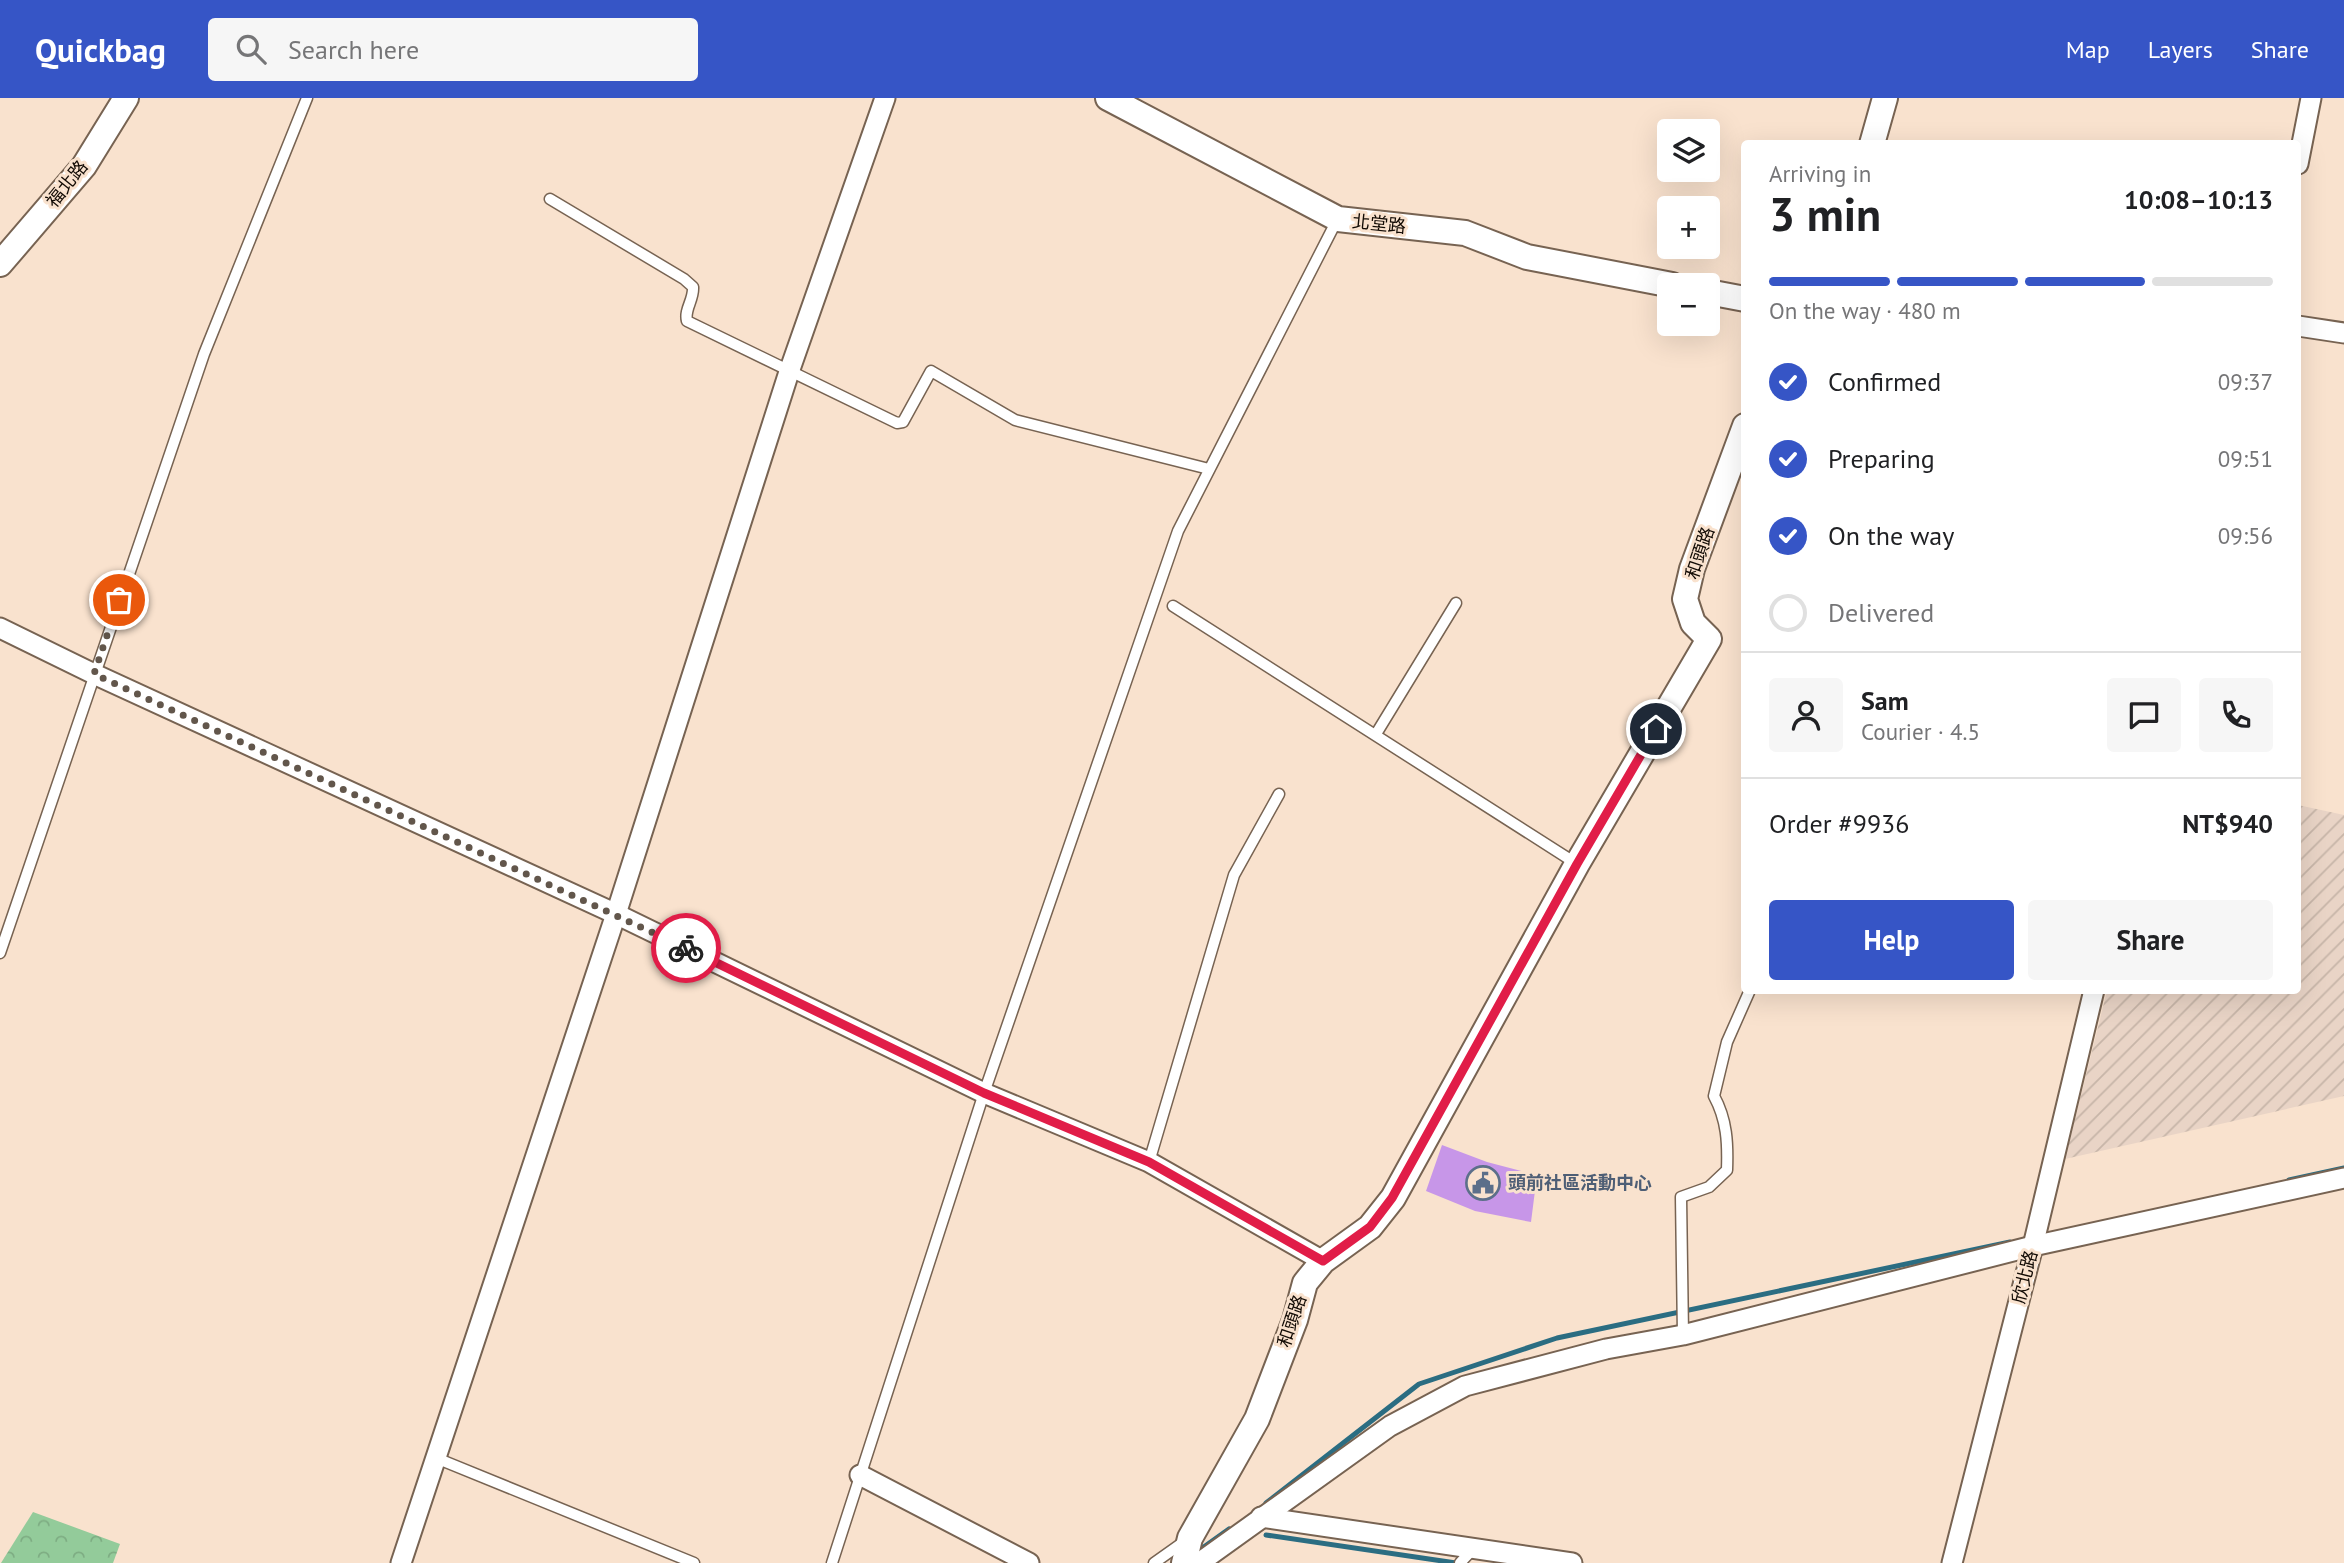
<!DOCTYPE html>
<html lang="en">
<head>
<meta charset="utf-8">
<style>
  :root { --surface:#fff; --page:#f6f6f6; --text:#202124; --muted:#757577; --line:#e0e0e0; --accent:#3655c6 }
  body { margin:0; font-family:"PT Sans","Noto Sans TC",sans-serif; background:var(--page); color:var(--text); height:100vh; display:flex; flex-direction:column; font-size:26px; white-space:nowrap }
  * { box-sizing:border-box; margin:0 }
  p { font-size:23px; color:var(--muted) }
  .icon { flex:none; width:38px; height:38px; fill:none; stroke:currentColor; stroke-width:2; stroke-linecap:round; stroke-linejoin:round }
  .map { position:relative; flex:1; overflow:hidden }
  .drawer { position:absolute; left:1741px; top:42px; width:560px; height:854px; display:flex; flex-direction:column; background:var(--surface); border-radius:7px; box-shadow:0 7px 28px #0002 }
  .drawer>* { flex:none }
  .tools { position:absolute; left:1657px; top:21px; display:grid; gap:14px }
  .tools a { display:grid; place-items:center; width:63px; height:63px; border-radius:7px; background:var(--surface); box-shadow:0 7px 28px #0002; font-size:35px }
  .pin { position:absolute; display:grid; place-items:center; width:60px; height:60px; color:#fff; margin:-30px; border:4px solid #fff; border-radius:50%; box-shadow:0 2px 7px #0007 }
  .courier { position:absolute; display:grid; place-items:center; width:70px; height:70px; margin:-35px; border:5px solid #e11d48; border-radius:50%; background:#fff; color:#222; box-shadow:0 2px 9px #0007 }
  .summary em { font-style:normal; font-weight:800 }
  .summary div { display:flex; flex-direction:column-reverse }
  .summary { display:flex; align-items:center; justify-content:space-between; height:119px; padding:0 28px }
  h1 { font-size:46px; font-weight:800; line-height:52px }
  .bar { display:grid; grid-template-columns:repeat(4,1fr); gap:10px 7px; align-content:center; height:84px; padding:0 28px }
  .bar i { height:9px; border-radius:5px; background:var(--line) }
  .bar .active { background:var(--accent) }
  .bar p { grid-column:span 4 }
  .line { display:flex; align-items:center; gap:18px; padding:0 28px; border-top:2px solid var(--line) }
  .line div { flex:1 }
  .round { display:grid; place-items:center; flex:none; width:74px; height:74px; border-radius:7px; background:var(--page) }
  ol { padding:0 28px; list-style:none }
  li { display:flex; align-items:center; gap:21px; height:77px }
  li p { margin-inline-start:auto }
  li .icon { padding:7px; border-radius:50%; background:var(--accent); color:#fff; stroke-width:4 }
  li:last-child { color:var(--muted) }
  li i { width:38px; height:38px; border:4px solid var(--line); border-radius:50% }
  .cta { display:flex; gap:14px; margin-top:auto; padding:14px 28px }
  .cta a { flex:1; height:80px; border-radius:7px; background:var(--accent); color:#fff; font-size:28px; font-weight:800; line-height:80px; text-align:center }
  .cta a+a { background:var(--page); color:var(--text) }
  header { display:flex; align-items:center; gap:42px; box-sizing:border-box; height:98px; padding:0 35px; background:var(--accent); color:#fff }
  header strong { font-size:33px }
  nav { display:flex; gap:38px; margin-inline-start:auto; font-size:24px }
  .search { width:490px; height:63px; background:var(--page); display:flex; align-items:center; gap:18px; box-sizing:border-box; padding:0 24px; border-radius:7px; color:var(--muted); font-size:26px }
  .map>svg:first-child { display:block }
  .industrial { fill:url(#industrial-furrows) }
  .park { fill:url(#park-crowns) }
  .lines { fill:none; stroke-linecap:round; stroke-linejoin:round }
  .stream { stroke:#2b6d82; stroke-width:5 }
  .building { fill:#c796e8 }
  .service-casing { stroke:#776352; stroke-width:13 }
  .minor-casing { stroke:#776352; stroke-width:23 }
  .tertiary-casing { stroke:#776352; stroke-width:28 }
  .service { stroke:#fff; stroke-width:10 }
  .minor { stroke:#fff; stroke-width:19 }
  .tertiary { stroke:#fff; stroke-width:24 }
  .done { stroke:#62564b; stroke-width:7; stroke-dasharray:0 12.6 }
  .route { stroke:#e11d48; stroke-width:9 }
  .labels { text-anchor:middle; stroke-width:6; stroke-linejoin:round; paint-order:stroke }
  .street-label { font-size:18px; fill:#110a04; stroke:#f9e2ce }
  .service-label { font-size:18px; font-weight:bold; fill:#4e5e75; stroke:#f9e2ce; text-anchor:start }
</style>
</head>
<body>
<header>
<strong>Quickbag</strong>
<div class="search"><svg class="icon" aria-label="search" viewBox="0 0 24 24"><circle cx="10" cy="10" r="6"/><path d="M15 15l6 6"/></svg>Search here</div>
<nav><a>Map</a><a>Layers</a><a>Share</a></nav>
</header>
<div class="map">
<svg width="2344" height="1465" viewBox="0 0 2344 1465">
  <defs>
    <pattern id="industrial-furrows" width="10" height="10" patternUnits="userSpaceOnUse" patternTransform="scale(1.75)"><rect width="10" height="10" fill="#e9d4c6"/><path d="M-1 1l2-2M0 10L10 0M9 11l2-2" fill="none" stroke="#c7b5a8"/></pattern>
    <pattern id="park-crowns" width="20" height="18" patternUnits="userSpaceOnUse" patternTransform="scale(1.75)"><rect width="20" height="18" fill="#93cb9a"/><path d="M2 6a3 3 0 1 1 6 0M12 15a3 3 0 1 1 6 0" fill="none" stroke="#7ead83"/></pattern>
  </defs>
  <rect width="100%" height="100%" fill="#f9e2ce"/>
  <polygon class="industrial" points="2298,707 2344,717 2344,998 2065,1061 2107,893 2298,892"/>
  <polygon class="park" points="33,1414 120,1446 113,1465 1,1465"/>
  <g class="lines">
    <g class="stream">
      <polyline points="2289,1082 2344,1070"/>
      <polyline points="1266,1405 1419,1286 1557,1240 2010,1144"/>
      <polyline points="1266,1437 1456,1465"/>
      <polyline points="1194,1456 1229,1431"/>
    </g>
  </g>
  <polygon class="building" points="1442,1047 1487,1064 1537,1077 1531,1124 1475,1113 1426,1093"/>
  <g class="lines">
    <g class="service-casing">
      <g id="service">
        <path d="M550 101 684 181 693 189C694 202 684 211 687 223L897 325 903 324 931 273 1015 322 1209 371"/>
        <polyline points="1173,508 1577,766"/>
        <polyline points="1376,636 1456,505"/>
        <polyline points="0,855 204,256 307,0"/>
        <polyline points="1149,1064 1234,777 1279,696"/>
        <path d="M1683 1237 1681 1099 1709 1089 1727 1072C1728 1045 1727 1022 1714 998L1727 944 1750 892"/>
        <polyline points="436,1360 694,1465"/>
        <polyline points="832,1465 984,995 1178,433 1337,122"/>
        <polyline points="1154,1465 1185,1443"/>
        <polyline points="1460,1465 1474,1450"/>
      </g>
    </g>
    <g class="minor-casing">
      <g id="minor">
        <polyline points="2298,66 2311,0"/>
        <polyline points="2298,228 2344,235"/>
        <polyline points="0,530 94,576 616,816 984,995 1149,1064 1323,1163"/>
        <polyline points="860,1377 1029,1465"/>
        <polyline points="1261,1419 1572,1465"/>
        <polyline points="401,1465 616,816 789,274 885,0"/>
        <polyline points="1199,1465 1390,1328 1465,1288 1606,1251 1683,1237 2033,1148 2344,1080"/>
        <polyline points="1952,1465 2033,1148 2094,892"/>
      </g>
    </g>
    <g class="tertiary-casing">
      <g id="tertiary">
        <polyline points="1108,0 1338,121 1465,135 1527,159 1672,187"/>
        <polyline points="1872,46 1885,0"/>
        <polyline points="0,166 84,68 126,0"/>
        <polyline points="1708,194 1745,201"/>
        <polyline points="1184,1465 1190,1440 1257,1321 1295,1222 1305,1185 1323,1163 1370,1129 1393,1100 1577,766 1709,541 1693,525 1685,501 1692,471 1745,328"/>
      </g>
    </g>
    <use href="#service" class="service"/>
    <use href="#minor" class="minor"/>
    <use href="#tertiary" class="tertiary"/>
  </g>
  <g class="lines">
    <polyline class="done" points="119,502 94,576 686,850"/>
    <polyline class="route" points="686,850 984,995 1149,1064 1323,1163 1370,1129 1392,1100 1577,766 1656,631"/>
  </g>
  <defs>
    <g id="civic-ring" transform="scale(1.75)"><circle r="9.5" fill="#f9e2ce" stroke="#5c6f8a" stroke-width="1.5"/><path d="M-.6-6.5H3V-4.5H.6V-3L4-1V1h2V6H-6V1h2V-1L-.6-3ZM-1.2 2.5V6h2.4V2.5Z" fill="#5c6f8a"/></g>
  </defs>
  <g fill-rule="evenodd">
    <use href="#civic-ring" x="1483" y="1085"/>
  </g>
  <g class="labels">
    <g class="street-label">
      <text transform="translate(67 86) rotate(-51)" y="6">福北路</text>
      <text transform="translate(1379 126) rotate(6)" y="6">北堂路</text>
      <text transform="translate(1700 455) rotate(-71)" y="6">和頭路</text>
      <text transform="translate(2025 1179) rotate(-76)" y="6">欣北路</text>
      <text transform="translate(1292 1223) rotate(-71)" y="6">和頭路</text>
    </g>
    <g class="service-label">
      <text x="1508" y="1091">頭前社區活動中心</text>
    </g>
  </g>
</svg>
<div class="tools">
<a><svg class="icon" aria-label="layers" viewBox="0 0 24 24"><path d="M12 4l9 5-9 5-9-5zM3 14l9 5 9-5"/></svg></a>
<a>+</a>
<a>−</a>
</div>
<div class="pin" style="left:119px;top:502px;background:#ea580c"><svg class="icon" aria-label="bag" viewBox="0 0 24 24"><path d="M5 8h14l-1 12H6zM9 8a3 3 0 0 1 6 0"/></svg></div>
<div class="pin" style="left:1656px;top:631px;background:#1f2937"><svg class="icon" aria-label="home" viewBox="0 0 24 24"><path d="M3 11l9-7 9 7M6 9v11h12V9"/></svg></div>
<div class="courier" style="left:686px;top:850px"><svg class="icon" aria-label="bike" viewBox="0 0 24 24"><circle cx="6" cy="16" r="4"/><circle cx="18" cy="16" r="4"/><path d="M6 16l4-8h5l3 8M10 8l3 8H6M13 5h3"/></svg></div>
<section class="drawer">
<div class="summary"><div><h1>3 min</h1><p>Arriving in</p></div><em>10:08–10:13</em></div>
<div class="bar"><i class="active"></i><i class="active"></i><i class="active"></i><i></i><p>On the way · 480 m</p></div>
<ol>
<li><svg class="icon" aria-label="check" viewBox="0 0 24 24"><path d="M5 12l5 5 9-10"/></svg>Confirmed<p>09:37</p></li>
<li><svg class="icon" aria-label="check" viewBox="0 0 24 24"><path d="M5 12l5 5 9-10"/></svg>Preparing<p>09:51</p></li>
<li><svg class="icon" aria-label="check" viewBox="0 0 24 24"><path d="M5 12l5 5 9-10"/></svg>On the way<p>09:56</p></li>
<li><i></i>Delivered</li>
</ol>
<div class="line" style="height:126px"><a class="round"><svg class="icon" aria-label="person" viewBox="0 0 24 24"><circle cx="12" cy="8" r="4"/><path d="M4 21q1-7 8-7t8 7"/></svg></a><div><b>Sam</b><p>Courier · 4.5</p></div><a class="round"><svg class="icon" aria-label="chat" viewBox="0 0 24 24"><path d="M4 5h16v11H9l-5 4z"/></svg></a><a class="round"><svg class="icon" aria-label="phone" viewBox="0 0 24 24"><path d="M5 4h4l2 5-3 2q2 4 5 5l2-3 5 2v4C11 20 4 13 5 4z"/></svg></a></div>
<div class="line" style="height:91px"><div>Order #9936</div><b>NT$940</b></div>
<div class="cta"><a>Help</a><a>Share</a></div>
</section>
</div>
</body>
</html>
